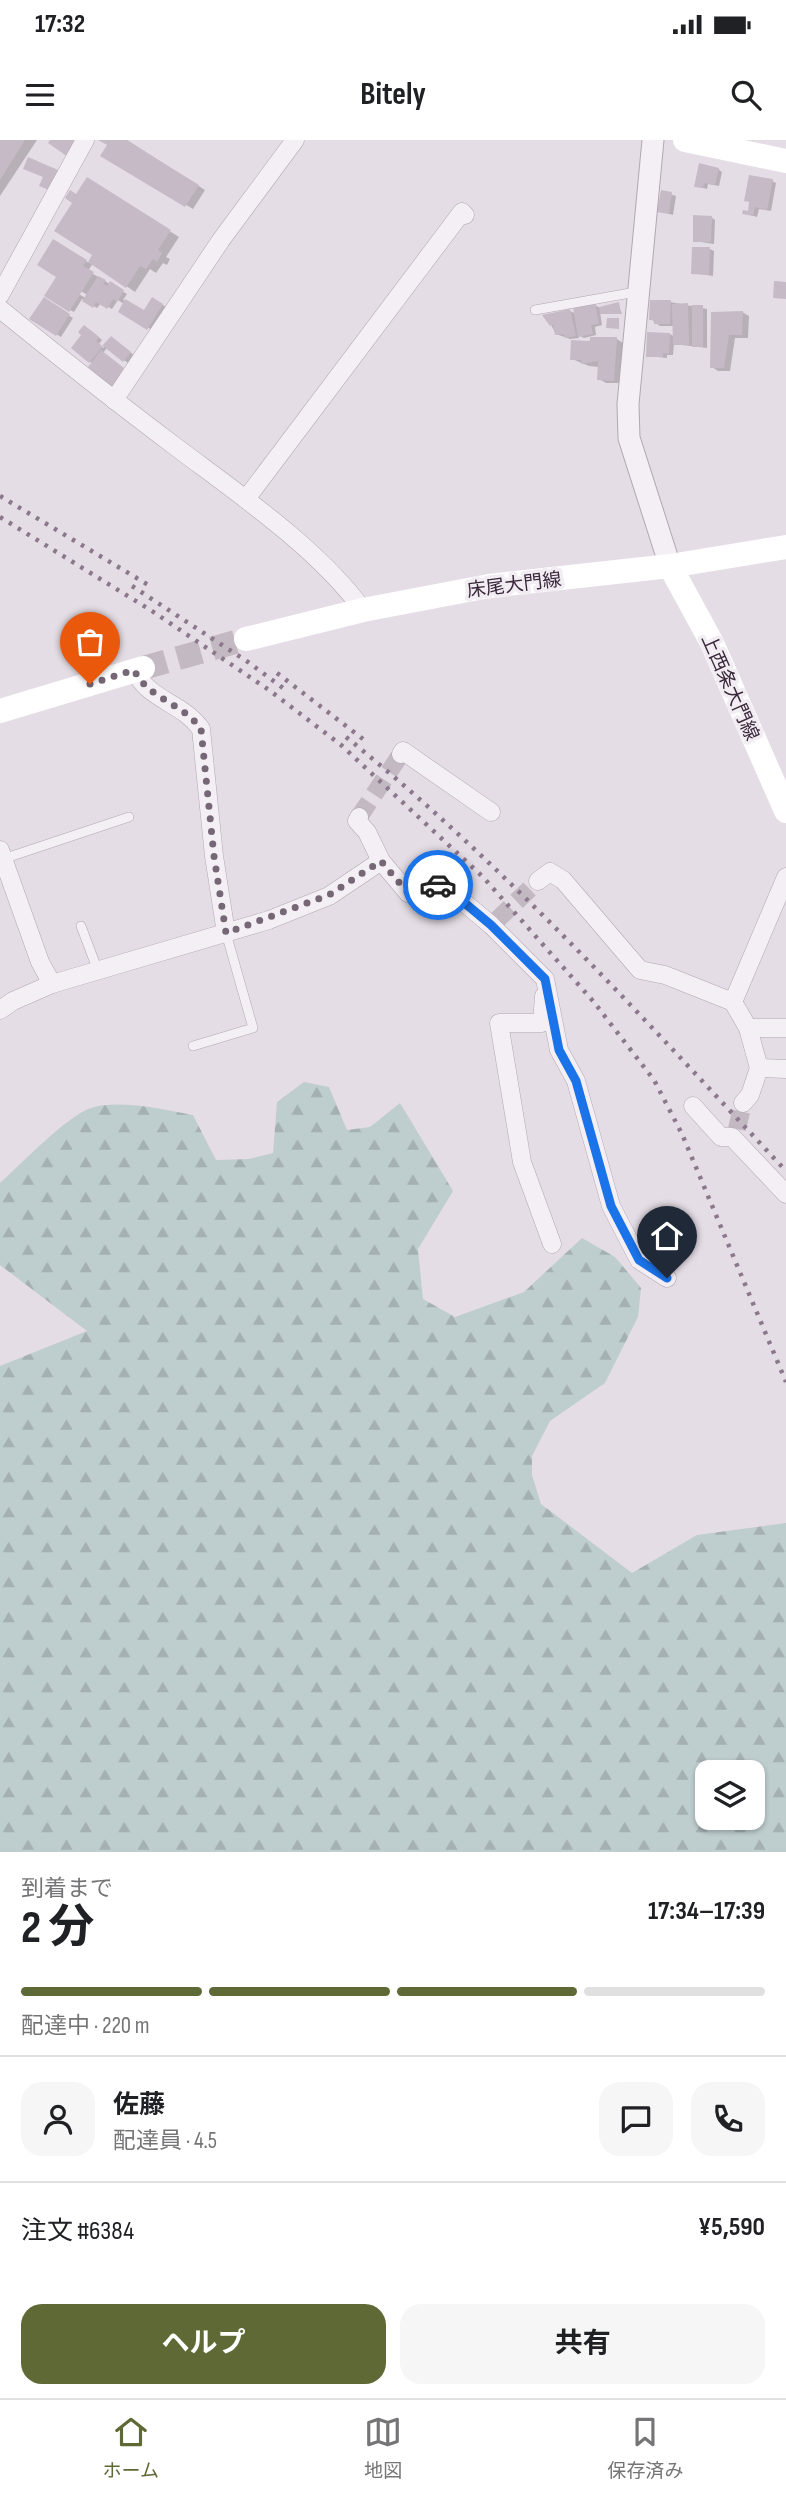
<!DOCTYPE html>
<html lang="ja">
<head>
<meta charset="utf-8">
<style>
  :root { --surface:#fff; --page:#f6f6f6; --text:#202124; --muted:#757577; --line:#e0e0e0; --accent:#5f6936 }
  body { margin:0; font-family:"Sofia Sans Condensed","Noto Sans JP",sans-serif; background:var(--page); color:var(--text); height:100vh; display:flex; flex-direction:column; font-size:26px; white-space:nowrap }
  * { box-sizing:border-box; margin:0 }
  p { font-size:23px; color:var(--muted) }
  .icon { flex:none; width:38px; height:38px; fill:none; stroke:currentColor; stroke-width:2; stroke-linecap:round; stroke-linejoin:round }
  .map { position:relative; height:1712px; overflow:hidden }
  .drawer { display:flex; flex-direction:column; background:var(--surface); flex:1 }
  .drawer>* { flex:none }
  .buttons { position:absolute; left:695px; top:1620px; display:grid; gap:14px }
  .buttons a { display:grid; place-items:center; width:70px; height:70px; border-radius:14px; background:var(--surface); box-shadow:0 2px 5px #0004; font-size:35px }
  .pin { position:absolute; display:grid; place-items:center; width:60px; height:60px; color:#fff; margin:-72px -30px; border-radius:50% 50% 50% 0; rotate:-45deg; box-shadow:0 0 7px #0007 }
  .pin .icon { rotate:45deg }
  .courier { position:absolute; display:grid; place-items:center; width:70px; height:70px; margin:-35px; border:5px solid #1a73e8; border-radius:50%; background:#fff; color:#222; box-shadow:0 2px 9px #0007 }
  .overview em { font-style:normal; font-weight:700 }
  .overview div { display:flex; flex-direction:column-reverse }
  .overview { display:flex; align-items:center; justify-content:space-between; height:119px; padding:0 21px }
  h1 { font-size:46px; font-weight:700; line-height:52px }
  .bar { display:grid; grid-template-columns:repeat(4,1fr); gap:10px 7px; align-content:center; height:84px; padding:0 21px }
  .bar i { height:9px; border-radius:5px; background:var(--line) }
  .bar .current { background:var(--accent) }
  .bar p { grid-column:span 4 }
  .line { display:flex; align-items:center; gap:18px; padding:0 21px; border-top:2px solid var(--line) }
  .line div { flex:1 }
  .round { display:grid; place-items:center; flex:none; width:74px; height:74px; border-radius:21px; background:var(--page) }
  .primary-button { display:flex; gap:14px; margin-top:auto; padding:14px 21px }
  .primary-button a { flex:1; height:80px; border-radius:21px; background:var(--accent); color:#fff; font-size:28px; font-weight:700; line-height:80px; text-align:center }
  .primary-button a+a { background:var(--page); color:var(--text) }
  .status { display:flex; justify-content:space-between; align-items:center; height:49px; padding:0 35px; background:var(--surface); direction:ltr }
  .status svg { height:19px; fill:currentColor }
  header { display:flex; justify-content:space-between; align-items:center; height:91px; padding:0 21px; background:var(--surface); font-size:32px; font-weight:700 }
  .menu { display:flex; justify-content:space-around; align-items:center; height:98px; border-top:2px solid var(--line); background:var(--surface); font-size:19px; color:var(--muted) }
  .menu a { display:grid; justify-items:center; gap:4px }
  .menu .current { color:var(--accent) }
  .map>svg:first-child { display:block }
  .forest { fill:url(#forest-firs); fill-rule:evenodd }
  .shadow { fill:#0003 }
  .building { fill:#c7bac7 }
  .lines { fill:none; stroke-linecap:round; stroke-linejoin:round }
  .minor-tunnel { stroke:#c3b9c3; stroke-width:18; stroke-dasharray:18 9; stroke-linecap:butt }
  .secondary-tunnel { stroke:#c3b9c3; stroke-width:24; stroke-dasharray:24 12; stroke-linecap:butt }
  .service-casing { stroke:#b1a7b2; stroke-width:10 }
  .minor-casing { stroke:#b1a7b2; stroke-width:19 }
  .tertiary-casing { stroke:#b1a7b2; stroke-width:23 }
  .service { stroke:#f4eff4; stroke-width:9 }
  .minor { stroke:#f4eff4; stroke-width:18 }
  .tertiary { stroke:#f4eff4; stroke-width:21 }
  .secondary { stroke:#fff; stroke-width:24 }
  .rail { stroke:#8c788d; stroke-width:4.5; stroke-dasharray:3.5 7; stroke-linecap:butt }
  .done { stroke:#756776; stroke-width:7; stroke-dasharray:0 12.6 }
  .route { stroke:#1a73e8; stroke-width:9 }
  .labels { text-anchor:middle; stroke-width:7; stroke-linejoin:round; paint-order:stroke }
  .street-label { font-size:19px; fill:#39283a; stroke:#f2ecf3 }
</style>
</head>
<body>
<div class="status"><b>17:32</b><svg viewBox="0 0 49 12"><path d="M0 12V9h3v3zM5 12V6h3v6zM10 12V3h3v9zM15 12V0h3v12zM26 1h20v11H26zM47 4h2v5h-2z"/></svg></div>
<header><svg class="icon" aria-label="menu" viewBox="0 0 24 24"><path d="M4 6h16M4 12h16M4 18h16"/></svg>Bitely<svg class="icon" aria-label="search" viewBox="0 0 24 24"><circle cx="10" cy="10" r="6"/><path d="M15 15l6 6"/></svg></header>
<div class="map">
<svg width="786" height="1712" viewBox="0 0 786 1712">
  <defs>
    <pattern id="forest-firs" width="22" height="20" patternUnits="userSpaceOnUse" patternTransform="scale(1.75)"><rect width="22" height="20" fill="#becdce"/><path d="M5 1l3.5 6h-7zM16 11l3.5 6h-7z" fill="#a4b0b2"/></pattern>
  </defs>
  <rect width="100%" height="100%" fill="#e5dde5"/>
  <path class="forest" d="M304 942 329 947 347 990 370 987 400 963 453 1051 418 1109 423 1159 455 1177 524 1152 582 1098 615 1117 641 1148 638 1177 605 1243 550 1281 532 1316V1335L541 1364 632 1433 697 1395 786 1383V1712H0V1226L87 1191 0 1125V1043C20 1025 68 975 91 968 119 959 165 970 193 975L216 1020 249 1019 273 1013 277 962ZM707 1633H752V1678H707Z"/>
  <g class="shadow">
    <polygon points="0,0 37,0 0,56"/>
    <polygon points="101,0 127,0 205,50 193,69 103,15 109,5"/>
    <polygon points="718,29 722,32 719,46 708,44 707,49 696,46"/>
    <polygon points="772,41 776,43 771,71 759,69 757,77 744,73 749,73"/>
    <polygon points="96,45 179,97 166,117 170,119 167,125 163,123 156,133 150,129 135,152 93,123 88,131 127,154 123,160 145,172 153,159 166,167 152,190 120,171 124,164 118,160 112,169 101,163 97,168 82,159 74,172 70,170 56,140 87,159 89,156 39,125 54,101 89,123 94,115 77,56"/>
    <polygon points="662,52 676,56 673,75 659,71"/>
    <polygon points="711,77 715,80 714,104 694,101"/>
    <polygon points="710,109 714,111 713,136 693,133"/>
    <polygon points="44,160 73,178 61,197 32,179"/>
    <polygon points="670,162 707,169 707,208 674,204 673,215 667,215 667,218 648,216 670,194 675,197 674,186 660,186 651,179"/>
    <polygon points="595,165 600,168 618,164 622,174 600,172 602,185 595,187 596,195 584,198 578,195 579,198 570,199 556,194 551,185 570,171 576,174"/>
    <polygon points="742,172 749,176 748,198 735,198 730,231 718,231 712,227 713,174"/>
    <polygon points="89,189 102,200 99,204 103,208 111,198 134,215 128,223 107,208 103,213 128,236 90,222"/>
    <polygon points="617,199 623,203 621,243 606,243 599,239 599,227 589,226 572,219 572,202"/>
  </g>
  <g class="building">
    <polygon points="0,0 25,0 0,40"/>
    <polygon points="50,0 77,0 68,17 48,3"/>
    <polygon points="98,0 126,0 199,45 185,67 100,16 107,5"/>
    <polygon points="28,17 58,30 49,50 39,46 43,37 23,29"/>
    <polygon points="699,23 719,28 715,45 704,43 703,48 694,47"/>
    <polygon points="749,35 773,39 767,70 755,67 753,76 742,74 743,70 748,71 749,62 744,61"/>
    <polygon points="87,37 171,90 158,110 162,113 157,122 153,119 146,129 140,126 126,148 88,122 92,115 54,91 72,63 65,58 70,50 76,54"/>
    <polygon points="661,50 672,52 669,74 657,72"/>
    <polygon points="693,75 712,76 711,102 693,102"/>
    <polygon points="53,99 87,120 83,126 94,132 69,172 44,156 56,137 37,125"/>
    <polygon points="692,107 710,107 709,135 691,134"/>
    <polygon points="98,136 106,140 103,144 107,146 110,141 124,150 117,162 113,159 107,169 96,162 93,168 82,161"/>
    <polygon points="774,141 786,142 786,159 773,158"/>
    <polygon points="44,157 70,174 56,196 29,179"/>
    <polygon points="152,157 163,164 147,190 118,172 125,159 144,170"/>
    <polygon points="650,160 671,160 670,184 654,184 654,180 649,180"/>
    <polygon points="619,162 621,174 600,174 599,167"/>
    <polygon points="595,163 599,184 591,185 593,194 578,197 573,167"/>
    <polygon points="688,163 689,205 673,205 672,164"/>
    <rect x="692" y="165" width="11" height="42"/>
    <polygon points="570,169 576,196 565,198 564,194 555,195 553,184 550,186 542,175"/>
    <polygon points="743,171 742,195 729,195 724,228 710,228 711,172"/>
    <polygon points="607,178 619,178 619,189 606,188"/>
    <polygon points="84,185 99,197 96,201 102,206 111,196 131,212 123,222 103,206 89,223 71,208 81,195 78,192"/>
    <polygon points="647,192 670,193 669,214 663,213 663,217 646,217"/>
    <polygon points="590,197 617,197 614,241 597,240 598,221 581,224 581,220 570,220 571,200 590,201"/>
    <polygon points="101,210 124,228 122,231 125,233 113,248 88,227"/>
  </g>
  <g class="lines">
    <g class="minor-tunnel">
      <polyline points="359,677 401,614"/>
      <polyline points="497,780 538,741"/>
      <polyline points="737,989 743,963"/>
    </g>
    <polyline class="secondary-tunnel" points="143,528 246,499"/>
    <g class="service-casing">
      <g id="service">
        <polyline points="535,170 636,152"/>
        <polyline points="3,719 129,677"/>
        <polyline points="81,786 98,831"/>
        <polyline points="193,906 253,888 226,793"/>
      </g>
    </g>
    <g class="minor-casing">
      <g id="minor">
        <polyline points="0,155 85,0"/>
        <path d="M0 169C58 216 116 262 176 307 237 353 318 408 363 470"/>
        <polyline points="114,260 221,100 295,0"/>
        <polyline points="246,359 462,72 465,75"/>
        <path d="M134 530C149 561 182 562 201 589L214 716 226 793"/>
        <polyline points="401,614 403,611 491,672"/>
        <polyline points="359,677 357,681 367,692 381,721 408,753 442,744 491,785 545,839 559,910 576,941 611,1066 639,1120 667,1138"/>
        <polyline points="0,710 40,822 52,844"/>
        <polyline points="538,741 550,732 563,740 640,830 665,835 733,862 748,888 759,928 750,955 743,963"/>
        <polyline points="544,856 542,883 499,883 522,1022 552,1104"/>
        <polyline points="733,862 786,737"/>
        <polyline points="0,870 13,861 52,844 269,780 329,756 381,721"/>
        <polyline points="748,888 786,888"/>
        <polyline points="759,928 786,929"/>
        <polyline points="693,966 721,997 732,997 786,1054"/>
      </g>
    </g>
    <g class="tertiary-casing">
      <polyline id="tertiary" points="653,0 628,264 629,298 670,426"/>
    </g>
    <use href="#service" class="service"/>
    <use href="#minor" class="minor"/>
    <use href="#tertiary" class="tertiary"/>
    <g class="secondary">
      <polyline points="685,0 786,21"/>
      <polyline points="670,426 712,503 786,671"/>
      <polyline points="246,499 363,470 489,446 670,426 786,407"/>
      <polyline points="0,571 143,528"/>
    </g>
    <g class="rail">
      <polyline points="0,356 150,446"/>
      <polyline points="0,377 152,471 269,550 341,605 483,737 593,861 654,940 682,994 786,1242"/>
      <polyline points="132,446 248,522 283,548"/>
      <polyline points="277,533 363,599"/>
      <path d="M346 597C506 726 646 881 786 1031"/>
    </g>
  </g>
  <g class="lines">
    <path class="done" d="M90 544 134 530C149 560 182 562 201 589L214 716 226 793 329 755 381 721 408 753 438 745"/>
    <polyline class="route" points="438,745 442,744 491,785 545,839 559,910 576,941 611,1066 639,1120 667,1138"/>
  </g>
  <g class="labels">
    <g class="street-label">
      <text transform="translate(514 444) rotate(-7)" y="7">床尾大門線</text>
      <text transform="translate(731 547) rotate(66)" y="7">上西条大門線</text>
    </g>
  </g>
</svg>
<div class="buttons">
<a><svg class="icon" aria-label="layers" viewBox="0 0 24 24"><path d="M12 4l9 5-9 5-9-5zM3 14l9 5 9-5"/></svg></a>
</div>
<div class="pin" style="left:90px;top:544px;background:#ea580c"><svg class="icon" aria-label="bag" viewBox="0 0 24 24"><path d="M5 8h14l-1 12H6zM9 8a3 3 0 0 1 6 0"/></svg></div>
<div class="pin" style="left:667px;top:1138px;background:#1f2937"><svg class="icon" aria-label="home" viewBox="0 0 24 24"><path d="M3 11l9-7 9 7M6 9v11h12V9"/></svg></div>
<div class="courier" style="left:438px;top:745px"><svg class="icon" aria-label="car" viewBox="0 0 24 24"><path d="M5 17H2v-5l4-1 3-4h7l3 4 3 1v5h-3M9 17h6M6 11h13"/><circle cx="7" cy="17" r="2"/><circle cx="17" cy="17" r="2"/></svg></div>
</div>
<section class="drawer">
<div class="overview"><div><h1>2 分</h1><p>到着まで</p></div><em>17:34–17:39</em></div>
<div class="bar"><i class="current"></i><i class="current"></i><i class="current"></i><i></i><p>配達中 · 220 m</p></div>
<div class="line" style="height:126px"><a class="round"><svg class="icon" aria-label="person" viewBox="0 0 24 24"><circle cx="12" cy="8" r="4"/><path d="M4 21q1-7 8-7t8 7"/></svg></a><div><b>佐藤</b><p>配達員 · 4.5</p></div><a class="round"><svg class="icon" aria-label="chat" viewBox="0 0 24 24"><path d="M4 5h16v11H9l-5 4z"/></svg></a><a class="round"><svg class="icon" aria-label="phone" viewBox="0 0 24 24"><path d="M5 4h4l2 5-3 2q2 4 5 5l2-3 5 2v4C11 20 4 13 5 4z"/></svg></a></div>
<div class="line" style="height:91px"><div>注文 #6384</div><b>¥5,590</b></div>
<div class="primary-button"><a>ヘルプ</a><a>共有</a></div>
</section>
<nav class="menu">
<a class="current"><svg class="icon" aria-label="home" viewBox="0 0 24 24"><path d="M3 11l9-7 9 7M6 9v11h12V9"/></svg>ホーム</a>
<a><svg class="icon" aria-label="map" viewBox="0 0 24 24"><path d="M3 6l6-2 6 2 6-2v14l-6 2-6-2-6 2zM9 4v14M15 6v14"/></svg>地図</a>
<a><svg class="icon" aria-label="saved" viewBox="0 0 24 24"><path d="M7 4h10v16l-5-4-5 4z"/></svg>保存済み</a>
</nav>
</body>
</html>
